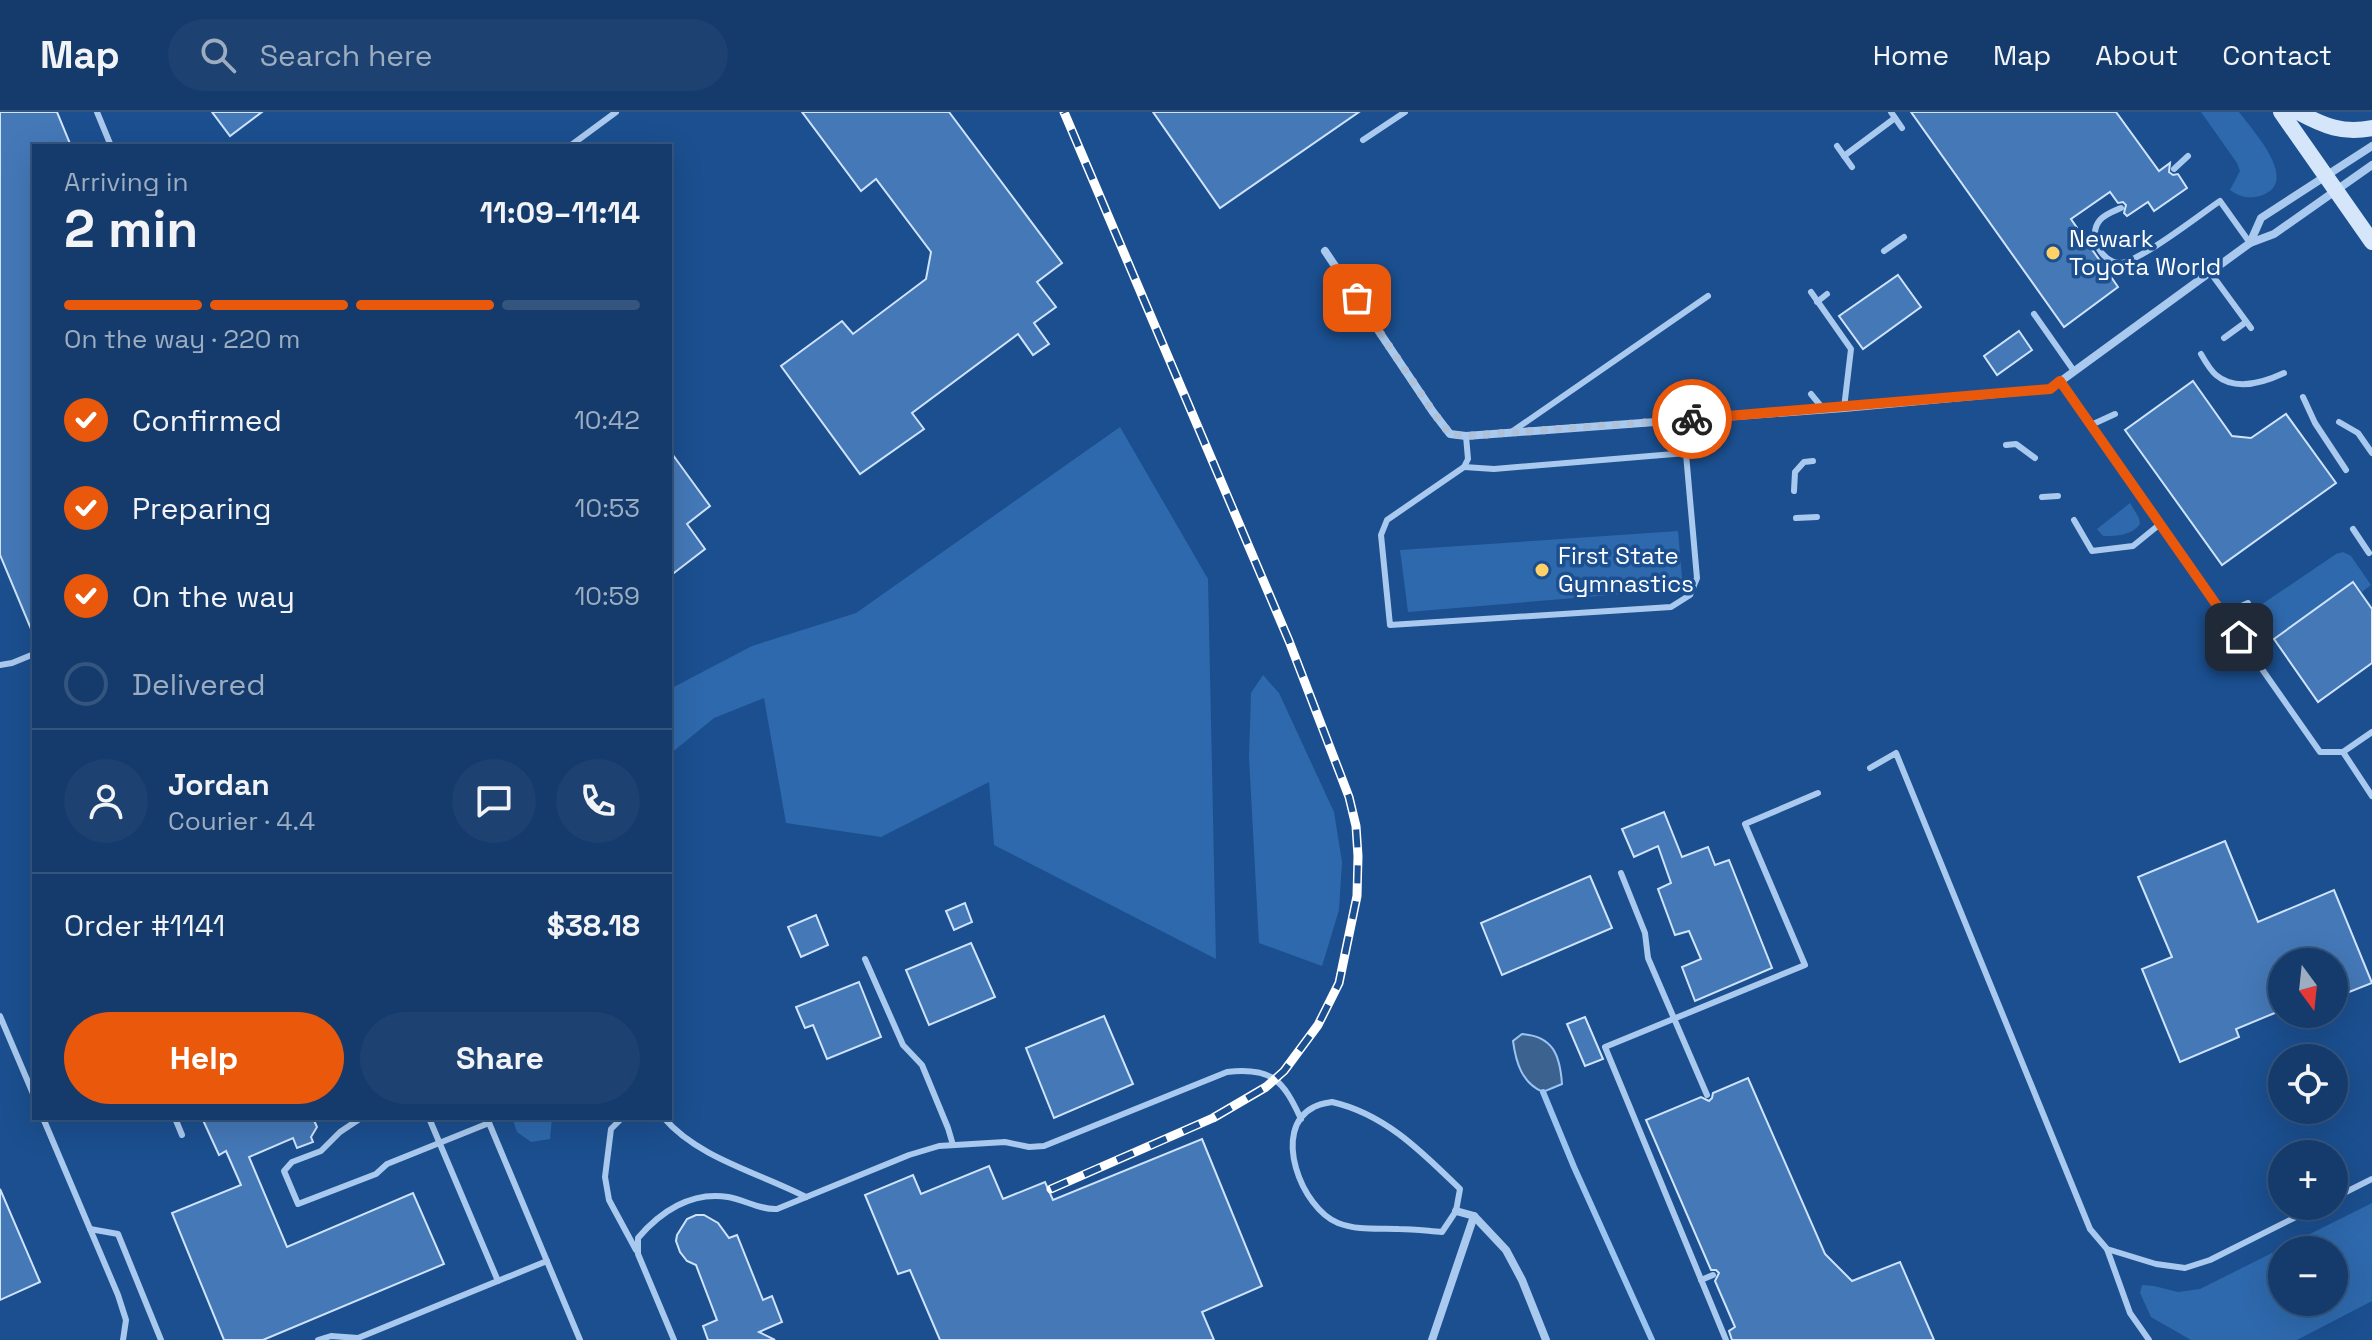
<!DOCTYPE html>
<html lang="en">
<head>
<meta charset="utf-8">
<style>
  :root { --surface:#143b6b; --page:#1d4271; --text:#f1f3f6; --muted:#9dadc1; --line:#33557e; --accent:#ea580c }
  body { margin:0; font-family:"Space Grotesk",sans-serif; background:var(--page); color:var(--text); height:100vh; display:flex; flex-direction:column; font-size:30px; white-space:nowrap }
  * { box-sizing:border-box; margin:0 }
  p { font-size:26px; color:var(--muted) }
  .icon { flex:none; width:44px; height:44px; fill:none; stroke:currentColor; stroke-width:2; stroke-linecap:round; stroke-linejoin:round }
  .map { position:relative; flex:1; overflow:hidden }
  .panel { position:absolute; left:32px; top:32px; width:640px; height:976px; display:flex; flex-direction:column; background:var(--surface); border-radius:0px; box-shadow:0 8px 32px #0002,0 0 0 2px var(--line) }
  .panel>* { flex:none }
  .needle { width:52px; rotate:165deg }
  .buttons { position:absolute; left:2268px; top:836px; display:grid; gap:16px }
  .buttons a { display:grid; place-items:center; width:80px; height:80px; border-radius:50%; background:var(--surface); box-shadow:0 8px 32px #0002,0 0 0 2px var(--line); font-size:40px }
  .pin { position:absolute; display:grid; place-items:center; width:68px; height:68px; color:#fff; margin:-34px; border-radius:16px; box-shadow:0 4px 12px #0006 }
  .courier { position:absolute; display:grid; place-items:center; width:80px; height:80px; margin:-40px; border:6px solid #ea580c; border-radius:50%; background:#fff; color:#222; box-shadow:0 2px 10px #0007 }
  .summary em { font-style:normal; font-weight:800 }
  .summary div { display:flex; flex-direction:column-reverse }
  .summary { display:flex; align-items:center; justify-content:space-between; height:136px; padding:0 32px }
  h1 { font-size:52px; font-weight:800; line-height:60px }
  .bar { display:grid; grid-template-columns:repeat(4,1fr); gap:12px 8px; align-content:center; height:96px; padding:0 32px }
  .bar i { height:10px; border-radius:6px; background:var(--line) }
  .bar .active { background:var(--accent) }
  .bar p { grid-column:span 4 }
  .line { display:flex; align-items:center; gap:20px; padding:0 32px; border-top:2px solid var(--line) }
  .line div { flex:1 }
  .round { display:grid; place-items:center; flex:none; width:84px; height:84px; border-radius:42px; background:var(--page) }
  ol { padding:0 32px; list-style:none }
  li { display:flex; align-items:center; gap:24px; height:88px }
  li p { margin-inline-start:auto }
  li .icon { padding:8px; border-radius:50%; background:var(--accent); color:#fff; stroke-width:4 }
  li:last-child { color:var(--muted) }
  li i { width:44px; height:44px; border:4px solid var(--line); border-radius:50% }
  .cta { display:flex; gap:16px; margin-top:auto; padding:16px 32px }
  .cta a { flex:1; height:92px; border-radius:48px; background:var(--accent); color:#fff; font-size:32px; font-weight:800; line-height:92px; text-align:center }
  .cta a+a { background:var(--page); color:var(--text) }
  header { display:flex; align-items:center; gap:48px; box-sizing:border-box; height:112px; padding:0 40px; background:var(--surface); border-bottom:2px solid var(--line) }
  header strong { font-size:38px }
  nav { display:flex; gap:44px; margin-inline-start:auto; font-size:28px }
  .search { width:560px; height:72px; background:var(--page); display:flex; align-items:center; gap:20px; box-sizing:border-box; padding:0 28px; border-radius:44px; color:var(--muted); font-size:30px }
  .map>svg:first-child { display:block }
  .green { fill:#2e69ad; fill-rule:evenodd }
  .water { fill:#3c6290; stroke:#9cc4f0; stroke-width:2 }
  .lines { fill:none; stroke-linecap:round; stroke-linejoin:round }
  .stream { stroke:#9cc4f0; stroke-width:6 }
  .building { fill:#4478b7; stroke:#cfe3fa; stroke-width:2 }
  .lane { stroke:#a9c9ee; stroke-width:6 }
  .street { stroke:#a9c9ee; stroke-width:8 }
  .secondary { stroke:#d6e6fa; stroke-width:16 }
  .rail-casing { stroke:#fff; stroke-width:9 }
  .rail { stroke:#1b4f8f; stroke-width:6; stroke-dasharray:18; stroke-linecap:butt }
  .done { stroke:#afc1d8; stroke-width:8; stroke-dasharray:0 14.4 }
  .route { stroke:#ea580c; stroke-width:10 }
  .poi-dot { fill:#ffd166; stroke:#1b4f8f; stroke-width:3 }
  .labels { text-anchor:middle; stroke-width:7; stroke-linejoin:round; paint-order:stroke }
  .poi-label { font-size:24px; fill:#fff; stroke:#1b4f8f; text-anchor:start }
</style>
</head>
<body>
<header>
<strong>Map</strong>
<div class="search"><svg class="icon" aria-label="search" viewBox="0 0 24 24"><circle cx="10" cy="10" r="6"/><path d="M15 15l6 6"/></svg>Search here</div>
<nav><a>Home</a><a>Map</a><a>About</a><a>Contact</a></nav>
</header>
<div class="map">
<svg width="2372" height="1228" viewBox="0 0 2372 1228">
  <rect width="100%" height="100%" fill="#1b4f8f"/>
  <g class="green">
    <path d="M2201 0H2239C2253 19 2302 71 2260 84 2248 87 2240 85 2230 78L2240 59 2237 51Z"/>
    <polygon points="1120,315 1208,467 1216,847 994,733 989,670 881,725 786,711 764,586 714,606 670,642 670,577 752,534 856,501"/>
    <path d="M2130 391 2139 406 2140 412C2131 424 2116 424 2103 424L2097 417Z"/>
    <polygon points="1678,419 1683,477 1408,500 1400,438"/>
    <path d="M2343 440 2351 444 2371 473 2362 480 2353 469 2263 534C2252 521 2244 512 2255 497L2336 442Z"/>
    <polygon points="1263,563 1279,581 1334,700 1342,750 1339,798 1322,854 1259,831 1249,645 1251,581"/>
    <polygon points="512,1006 552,1006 550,1027 531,1030 517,1020"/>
    <path d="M2372 1091V1189L2297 1228H2191L2151 1205 2140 1181 2142 1173 2154 1174 2178 1180 2200 1177ZM2334 1138V1190H2282V1138Z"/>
  </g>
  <path class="water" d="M1522 922C1553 924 1560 943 1562 972L1543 980C1522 971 1516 951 1513 929Z"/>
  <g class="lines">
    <polyline class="stream" points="1543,980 1574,1055 1652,1228"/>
  </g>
  <g class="building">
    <polygon points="0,0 57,0 71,34 34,34 34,524 0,443"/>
    <polygon points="212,0 262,0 230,24"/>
    <polygon points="802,0 949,0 1062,151 1037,170 1056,195 1034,211 1049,232 1033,243 1018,222 912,301 924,317 860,362 781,254 842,209 853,222 926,167 931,140 876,67 861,79"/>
    <polygon points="1153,0 1359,0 1220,96"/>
    <polygon points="1911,0 2116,0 2159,59 2170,51 2169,60 2173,63 2178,62 2187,76 2154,99 2148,90 2127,104 2124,101 2126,93 2123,90 2118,91 2110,80 2071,107 2118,175 2064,215"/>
    <polygon points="1898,163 1921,195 1863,237 1839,204"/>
    <polygon points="2019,219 2032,238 1997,263 1984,244"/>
    <polygon points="2193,269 2232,324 2251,326 2286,302 2336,371 2222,453 2125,318"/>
    <polygon points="670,339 710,394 687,412 705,437 670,464"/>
    <polygon points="2353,470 2372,497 2372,551 2318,590 2274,527"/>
    <polygon points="1664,700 1682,745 1708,735 1715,753 1729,748 1772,856 1695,889 1682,855 1701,847 1689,819 1675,823 1658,777 1671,771 1658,734 1634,745 1622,717"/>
    <polygon points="2225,729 2258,810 2334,778 2372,871 2334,886 2334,850 2282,850 2282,898 2236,917 2239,925 2180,950 2142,857 2172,845 2138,765"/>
    <polygon points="1590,764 1612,816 1502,863 1481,811"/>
    <polygon points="965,791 972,810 954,818 946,799"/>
    <polygon points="816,803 828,833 801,845 788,815"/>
    <polygon points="971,831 995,885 929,913 906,858"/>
    <polygon points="859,870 881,925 827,947 813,913 805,916 796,895"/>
    <polygon points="1104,904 1133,972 1054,1006 1026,936"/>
    <polygon points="1585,905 1603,947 1585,954 1567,912"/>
    <polygon points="1748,966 1825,1142 1852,1169 1900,1150 1934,1228 1732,1228 1729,1219 1735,1215 1715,1169 1719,1161 1716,1158 1711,1158 1646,1008 1701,985 1709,989 1712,986 1713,981"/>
    <polygon points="202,1006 313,1006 317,1015 311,1025 313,1030 297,1036 293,1026 249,1045 287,1135 413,1081 444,1152 263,1228 224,1228 172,1101 241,1073 226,1039 219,1043"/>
    <polygon points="1202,1027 1262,1174 1202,1200 1214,1228 940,1228 910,1158 898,1162 865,1083 913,1063 921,1082 989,1054 1003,1087 1045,1070 1053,1088"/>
    <polygon points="0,1077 40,1170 0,1188"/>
    <polygon points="696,1103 704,1103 718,1111 729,1126 737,1123 763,1188 772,1184 782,1210 759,1220 775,1228 708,1228 703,1214 717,1208 696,1153 687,1149 680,1140 676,1129 677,1123 687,1107"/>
  </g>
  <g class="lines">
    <g class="lane">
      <polyline points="97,0 111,34"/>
      <polyline points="1891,0 1902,16"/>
      <polyline points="1363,28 1405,0"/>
      <polyline points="570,34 616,0"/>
      <polyline points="1837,34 1852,55"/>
      <polyline points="1844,44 1895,6"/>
      <polyline points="2174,57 2188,44"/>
      <path d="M2121 96C2114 99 2105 102 2100 108 2087 123 2101 150 2119 151 2137 152 2202 101 2220 89L2250 131"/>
      <polyline points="1884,139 1904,125"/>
      <polyline points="2210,160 2251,216"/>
      <polyline points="1811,180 1851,237 1844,296"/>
      <polyline points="1817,190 1827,182"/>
      <polyline points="2034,202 2074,259"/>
      <polyline points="2224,226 2246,210"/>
      <path d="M2201 242C2205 249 2210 258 2216 263 2236 280 2265 270 2284 261"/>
      <polyline points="2060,269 2320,640 2343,640 2372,684"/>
      <polyline points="1811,282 1824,298"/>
      <polyline points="2303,285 2315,311 2346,358"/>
      <polyline points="2339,310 2358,321 2372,341"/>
      <polyline points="2091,313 2115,302"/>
      <polyline points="1510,321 1708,184"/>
      <polyline points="1466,324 1468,347 1464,355 1387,408 1381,423 1390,513 1671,495 1690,483 1697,466 1683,308"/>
      <polyline points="2006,333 2016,332 2035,346"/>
      <polyline points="1464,355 1494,357 1686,341"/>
      <polyline points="1794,379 1795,360 1804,350 1813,349"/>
      <polyline points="2042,385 2058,384"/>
      <polyline points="1796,406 1817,405"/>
      <polyline points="2074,408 2092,439 2133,434 2160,412"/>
      <polyline points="2353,417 2369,441"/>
      <polyline points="2223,502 2248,491"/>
      <polyline points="0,553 12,551 34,542"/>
      <polyline points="2343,640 2372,620"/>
      <polyline points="1870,656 1896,641 2090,1117 2107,1137 2156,1152 2185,1156 2210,1148 2318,1094"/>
      <polyline points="1621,761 1645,821 1648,846 1707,983"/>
      <polyline points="865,847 903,933 922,953 948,1016 953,1033"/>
      <polyline points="0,904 34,984"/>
      <path d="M1332 990C1385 1002 1422 1040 1460 1077L1456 1099 1442 1120C1428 1119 1414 1117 1399 1117 1379 1116 1358 1119 1338 1111 1302 1097 1270 1017 1314 995 1319 992 1326 991 1332 990Z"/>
      <polyline points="43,1006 118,1183 126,1208 123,1228"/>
      <polyline points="175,1006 182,1023"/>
      <polyline points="361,1006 340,1020 321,1039 292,1050 284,1059 298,1092 376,1062 387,1052 489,1011"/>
      <polyline points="429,1006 498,1169"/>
      <polyline points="487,1006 580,1228"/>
      <polyline points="622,1006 611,1017 605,1065 609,1088 636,1138"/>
      <path d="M664 1006C698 1046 760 1061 806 1085"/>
      <polyline points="2334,1086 2372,1067"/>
      <polyline points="90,1117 118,1122 161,1228"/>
      <polyline points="2107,1137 2130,1201 2149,1228"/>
      <polyline points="1701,1168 1713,1163"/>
      <polyline points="318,1228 331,1224 358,1226 547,1149"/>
      <path d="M674 1228 638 1142V1126C660 1100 691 1079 728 1085 745 1088 760 1098 777 1097L909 1043 939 1034 1005 1030 1029 1035 1044 1034 1227 960C1272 955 1283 968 1301 1007"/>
      <polyline points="1726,1228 1605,935 1805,853 1745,712 1818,681"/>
    </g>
    <g class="street">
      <polyline points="2250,131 2261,106 2372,34"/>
      <polyline points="1325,139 1433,300 1450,322 1466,324 1844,296 2050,277 2250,131 2274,122 2372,53"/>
      <polyline points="1456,1099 1474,1104 1506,1138 1522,1168 1546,1228"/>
      <polyline points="1432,1228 1474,1104"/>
    </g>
    <g class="secondary">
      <polyline points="2281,0 2372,130"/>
      <path d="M2298 0C2324 14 2343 22 2372 16"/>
    </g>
    <g class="rail-casing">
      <polyline id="rail" points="1051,1077 1213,1006 1266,975 1284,959 1318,913 1339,871 1357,784 1358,744 1356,714 1349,685 1289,529 1064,0"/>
    </g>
    <use href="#rail" class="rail"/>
  </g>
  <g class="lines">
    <polyline class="done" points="1357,186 1433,300 1450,322 1466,324 1692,307"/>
    <polyline class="route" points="1692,307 2050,277 2060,269 2239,525"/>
  </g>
  <g class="poi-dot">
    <circle cx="2053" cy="141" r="8"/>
    <circle cx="1542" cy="458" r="8"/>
  </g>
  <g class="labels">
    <g class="poi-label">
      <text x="2069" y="135">Newark<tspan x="2069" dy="28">Toyota World</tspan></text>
      <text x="1558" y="452">First State<tspan x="1558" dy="28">Gymnastics</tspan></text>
    </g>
  </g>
</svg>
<div class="buttons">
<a><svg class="needle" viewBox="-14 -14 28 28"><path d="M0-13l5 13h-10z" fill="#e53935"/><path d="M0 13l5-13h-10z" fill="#9dadc1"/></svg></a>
<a><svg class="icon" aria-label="locate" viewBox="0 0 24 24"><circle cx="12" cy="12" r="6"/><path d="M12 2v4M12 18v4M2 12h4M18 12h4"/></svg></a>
<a>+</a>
<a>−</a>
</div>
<div class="pin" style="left:1357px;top:186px;background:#ea580c"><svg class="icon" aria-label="bag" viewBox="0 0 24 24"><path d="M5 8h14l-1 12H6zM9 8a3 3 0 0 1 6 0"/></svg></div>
<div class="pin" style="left:2239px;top:525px;background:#1f2937"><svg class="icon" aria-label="home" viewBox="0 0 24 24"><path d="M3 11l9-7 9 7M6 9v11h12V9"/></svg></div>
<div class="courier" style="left:1692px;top:307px"><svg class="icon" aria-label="bike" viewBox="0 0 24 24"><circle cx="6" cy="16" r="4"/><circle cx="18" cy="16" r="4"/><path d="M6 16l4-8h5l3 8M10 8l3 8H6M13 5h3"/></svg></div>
<section class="panel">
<div class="summary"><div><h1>2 min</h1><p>Arriving in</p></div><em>11:09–11:14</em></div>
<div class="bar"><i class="active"></i><i class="active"></i><i class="active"></i><i></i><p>On the way · 220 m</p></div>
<ol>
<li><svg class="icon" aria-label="check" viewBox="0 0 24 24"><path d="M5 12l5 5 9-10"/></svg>Confirmed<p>10:42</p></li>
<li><svg class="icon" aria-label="check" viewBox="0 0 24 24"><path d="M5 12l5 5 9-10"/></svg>Preparing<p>10:53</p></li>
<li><svg class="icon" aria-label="check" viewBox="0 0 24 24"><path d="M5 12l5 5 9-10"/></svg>On the way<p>10:59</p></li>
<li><i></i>Delivered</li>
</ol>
<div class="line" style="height:144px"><a class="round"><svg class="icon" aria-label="person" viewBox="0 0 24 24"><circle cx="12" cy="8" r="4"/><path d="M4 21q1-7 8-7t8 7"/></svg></a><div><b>Jordan</b><p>Courier · 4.4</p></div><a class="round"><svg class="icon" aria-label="chat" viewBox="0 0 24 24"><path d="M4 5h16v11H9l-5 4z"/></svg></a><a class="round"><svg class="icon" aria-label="phone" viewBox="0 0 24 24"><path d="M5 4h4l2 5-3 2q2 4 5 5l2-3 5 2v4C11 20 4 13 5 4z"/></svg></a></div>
<div class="line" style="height:104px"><div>Order #1141</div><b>$38.18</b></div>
<div class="cta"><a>Help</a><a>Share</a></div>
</section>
</div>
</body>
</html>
